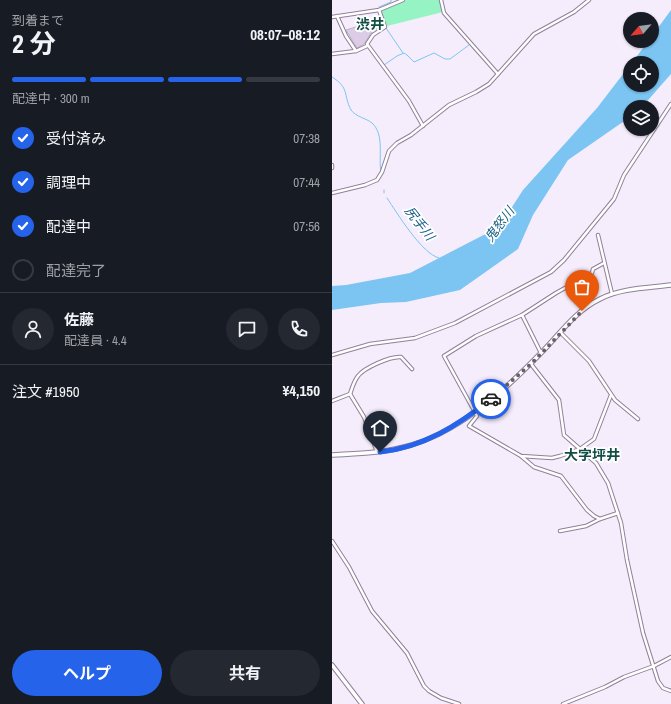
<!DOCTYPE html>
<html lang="ja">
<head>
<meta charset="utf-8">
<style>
  :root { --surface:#171b24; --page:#242831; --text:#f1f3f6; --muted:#9ea1a6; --line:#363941; --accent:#2563eb }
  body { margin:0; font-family:"Archivo Narrow","Noto Sans JP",sans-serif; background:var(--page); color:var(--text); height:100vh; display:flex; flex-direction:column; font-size:15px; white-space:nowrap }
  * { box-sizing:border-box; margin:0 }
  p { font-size:13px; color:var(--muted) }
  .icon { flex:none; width:22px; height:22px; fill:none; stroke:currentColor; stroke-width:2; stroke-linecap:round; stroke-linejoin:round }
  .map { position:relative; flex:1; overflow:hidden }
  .drawer { display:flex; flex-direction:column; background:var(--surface); width:332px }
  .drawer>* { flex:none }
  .needle { width:26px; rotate:242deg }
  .buttons { position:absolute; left:291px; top:12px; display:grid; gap:8px }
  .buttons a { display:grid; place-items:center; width:36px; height:36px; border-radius:50%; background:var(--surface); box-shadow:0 1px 3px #0004; font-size:20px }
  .pin { position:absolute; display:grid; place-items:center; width:34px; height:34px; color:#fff; margin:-41px -17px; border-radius:50% 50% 50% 0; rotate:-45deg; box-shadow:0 0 4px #0007 }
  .pin .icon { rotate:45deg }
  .courier { position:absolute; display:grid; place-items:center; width:40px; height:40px; margin:-20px; border:3px solid #2563eb; border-radius:50%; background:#fff; color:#222; box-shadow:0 1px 5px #0007 }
  .summary em { font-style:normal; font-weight:700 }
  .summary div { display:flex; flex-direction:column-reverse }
  .summary { display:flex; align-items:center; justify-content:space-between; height:68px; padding:0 12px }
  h1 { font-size:26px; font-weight:700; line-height:30px }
  .bar { display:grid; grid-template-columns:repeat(4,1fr); gap:6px 4px; align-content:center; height:48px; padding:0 12px }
  .bar i { height:5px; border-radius:3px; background:var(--line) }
  .bar .active { background:var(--accent) }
  .bar p { grid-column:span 4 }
  .line { display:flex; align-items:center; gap:10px; padding:0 12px; border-top:1px solid var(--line) }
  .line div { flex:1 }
  .round { display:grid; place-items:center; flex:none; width:42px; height:42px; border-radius:21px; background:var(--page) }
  ol { padding:0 12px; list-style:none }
  li { display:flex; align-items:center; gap:12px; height:44px }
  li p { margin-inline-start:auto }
  li .icon { padding:4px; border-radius:50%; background:var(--accent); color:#fff; stroke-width:4 }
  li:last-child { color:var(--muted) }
  li i { width:22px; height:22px; border:2px solid var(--line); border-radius:50% }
  .primary-button { display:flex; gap:8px; margin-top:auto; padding:8px 12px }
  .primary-button a { flex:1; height:46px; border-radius:24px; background:var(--accent); color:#fff; font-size:16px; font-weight:700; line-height:46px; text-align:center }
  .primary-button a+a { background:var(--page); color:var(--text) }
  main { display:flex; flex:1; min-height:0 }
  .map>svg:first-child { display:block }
  .green { fill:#96f3c3 }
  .water { fill:#7cc5f2 }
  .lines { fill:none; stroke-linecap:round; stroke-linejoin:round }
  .stream { stroke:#7cc5f2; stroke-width:1 }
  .building { fill:#dccce5; stroke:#c1b2ca }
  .minor-casing { stroke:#908198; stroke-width:4.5 }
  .tertiary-casing { stroke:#908198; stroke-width:5.5 }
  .secondary-casing { stroke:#908198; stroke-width:5.5 }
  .minor { stroke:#fff; stroke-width:2.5 }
  .tertiary { stroke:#fff; stroke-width:3.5 }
  .secondary { stroke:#fff; stroke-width:3.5 }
  .done { stroke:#68616c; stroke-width:4; stroke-dasharray:0 7.2 }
  .route { stroke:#2563eb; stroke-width:5 }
  .labels { text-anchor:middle; stroke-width:3.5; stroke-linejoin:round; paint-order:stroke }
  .water-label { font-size:13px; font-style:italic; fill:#145d82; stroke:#fff }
  .quarter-label { font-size:14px; font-weight:bold; fill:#124d45; stroke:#fff }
</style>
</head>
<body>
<main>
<section class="drawer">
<div class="summary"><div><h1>2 分</h1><p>到着まで</p></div><em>08:07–08:12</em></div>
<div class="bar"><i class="active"></i><i class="active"></i><i class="active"></i><i></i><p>配達中 · 300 m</p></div>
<ol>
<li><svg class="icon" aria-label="check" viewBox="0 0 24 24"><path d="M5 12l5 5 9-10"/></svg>受付済み<p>07:38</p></li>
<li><svg class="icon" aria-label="check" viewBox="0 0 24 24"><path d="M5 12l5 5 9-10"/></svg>調理中<p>07:44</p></li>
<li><svg class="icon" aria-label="check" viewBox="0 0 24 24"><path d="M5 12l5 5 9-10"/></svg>配達中<p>07:56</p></li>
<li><i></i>配達完了</li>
</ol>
<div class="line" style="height:72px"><a class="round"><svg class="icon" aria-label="person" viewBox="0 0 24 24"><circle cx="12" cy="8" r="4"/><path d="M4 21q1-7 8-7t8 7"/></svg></a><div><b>佐藤</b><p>配達員 · 4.4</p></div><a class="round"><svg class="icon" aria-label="chat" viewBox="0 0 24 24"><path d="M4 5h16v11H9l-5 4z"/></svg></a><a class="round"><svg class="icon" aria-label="phone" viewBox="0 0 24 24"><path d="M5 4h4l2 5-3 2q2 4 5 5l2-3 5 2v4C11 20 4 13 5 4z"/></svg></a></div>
<div class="line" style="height:52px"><div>注文 #1950</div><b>¥4,150</b></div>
<div class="primary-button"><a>ヘルプ</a><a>共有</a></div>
</section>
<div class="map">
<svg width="339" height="704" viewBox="0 0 339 704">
  <rect width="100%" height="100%" fill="#f6edfc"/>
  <polygon class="green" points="75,0 108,0 111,12 55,26 49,11"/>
  <polygon class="water" points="339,10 339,74 310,107 298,107 298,117 236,160 201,215 186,249 128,290 74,302 49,303 0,310 0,286 14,285 78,273 167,227 191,190 265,108 298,65 298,85 320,85 320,63 300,63 316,41 320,41 320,36"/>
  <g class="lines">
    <g class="stream">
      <polyline points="47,7 59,2 59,0"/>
      <polyline points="54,28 71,53"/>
      <polyline points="40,37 54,28"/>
      <polyline points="49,61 52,65 65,56 72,53 75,55 82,62 102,53 113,59 118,59 137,45"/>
      <path d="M0 77C18 88 11 95 19 110 24 117 34 118 40 123 53 135 46 157 49 173"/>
      <polyline points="52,190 52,193"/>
      <path d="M55 198C65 213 90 254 107 258"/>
    </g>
  </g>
  <polygon class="building" points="43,21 46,28 39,33 32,44 25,48 14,30"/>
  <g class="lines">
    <g class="minor-casing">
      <g id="minor">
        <polyline points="109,0 112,13 166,74"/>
        <polyline points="47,10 53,27 41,35 35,44 77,101 91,126"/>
        <polyline points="5,16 14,36 24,51"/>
        <polyline points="0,17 47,10 71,0"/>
        <polyline points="0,54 24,51 35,46"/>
        <polyline points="0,165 0,168"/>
        <polyline points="0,193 33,185 45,180 50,172 57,151 65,143 79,135 117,105 144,92 157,84 202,34 242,12 257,0"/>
        <polyline points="266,235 280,294"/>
        <polyline points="190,315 224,293 260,273 261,269 272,263"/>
        <polyline points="229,333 257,361 283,400 306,419"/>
        <polyline points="209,353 190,315 144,336 112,356 145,416 137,426 189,456 220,458 228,456 248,449 262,439 279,395"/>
        <polyline points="0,355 38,344 83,338 123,323 219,272 232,260 282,199 292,175 339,104"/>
        <polyline points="199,364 227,400 232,435 264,463 276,483 289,523 295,560 311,633 326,681 331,688 339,691"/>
        <polyline points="18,394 32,417 45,452"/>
        <path d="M0 401 18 394C20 388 22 381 26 376 32 368 58 356 69 357L80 369"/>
        <polyline points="189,456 202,467 229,476 255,510 262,516 268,519 286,513"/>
        <polyline points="228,531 254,526 268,519"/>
        <polyline points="0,541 17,567 40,611 75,653 92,686 97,691 109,698 127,704"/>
        <polyline points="231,704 273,687 292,677 322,666 339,657"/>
      </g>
    </g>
    <g class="tertiary-casing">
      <polyline id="tertiary" points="0,665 30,704"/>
    </g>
    <g class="secondary-casing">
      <path id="secondary" d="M0 455C24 454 49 453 72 447 125 434 171 392 208 354 227 335 243 311 268 299 289 288 316 288 339 285"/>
    </g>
    <use href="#minor" class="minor"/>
    <use href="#tertiary" class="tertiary"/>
    <use href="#secondary" class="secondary"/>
  </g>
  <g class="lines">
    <polyline class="done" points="159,399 199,364 250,311"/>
    <path class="route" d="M48 452C92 447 125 426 159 399"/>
  </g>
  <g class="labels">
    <g class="water-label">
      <text transform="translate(88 223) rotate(52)" y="5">尻手川</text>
      <text transform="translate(167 224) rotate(-53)" y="5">鬼怒川</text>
    </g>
    <g class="quarter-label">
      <text x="38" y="29">渋井</text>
      <text x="260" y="460">大字坪井</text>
    </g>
  </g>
</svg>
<div class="buttons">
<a><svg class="needle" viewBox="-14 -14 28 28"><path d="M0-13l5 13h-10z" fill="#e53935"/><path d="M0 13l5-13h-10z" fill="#9ea1a6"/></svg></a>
<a><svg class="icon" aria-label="locate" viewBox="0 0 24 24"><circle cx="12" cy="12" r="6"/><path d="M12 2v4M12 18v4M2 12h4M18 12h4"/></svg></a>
<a><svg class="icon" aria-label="layers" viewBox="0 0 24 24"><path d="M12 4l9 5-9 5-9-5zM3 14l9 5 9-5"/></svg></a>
</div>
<div class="pin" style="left:250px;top:311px;background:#ea580c"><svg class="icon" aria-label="bag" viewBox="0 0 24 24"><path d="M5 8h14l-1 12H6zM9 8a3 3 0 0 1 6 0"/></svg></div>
<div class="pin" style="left:48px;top:452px;background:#1f2937"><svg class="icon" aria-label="home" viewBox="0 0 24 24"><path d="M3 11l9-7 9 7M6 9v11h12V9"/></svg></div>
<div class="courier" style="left:159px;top:399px"><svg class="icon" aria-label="car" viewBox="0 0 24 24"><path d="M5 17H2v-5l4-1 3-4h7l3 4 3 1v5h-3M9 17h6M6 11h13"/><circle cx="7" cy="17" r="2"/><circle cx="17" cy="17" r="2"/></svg></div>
</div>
</main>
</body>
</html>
